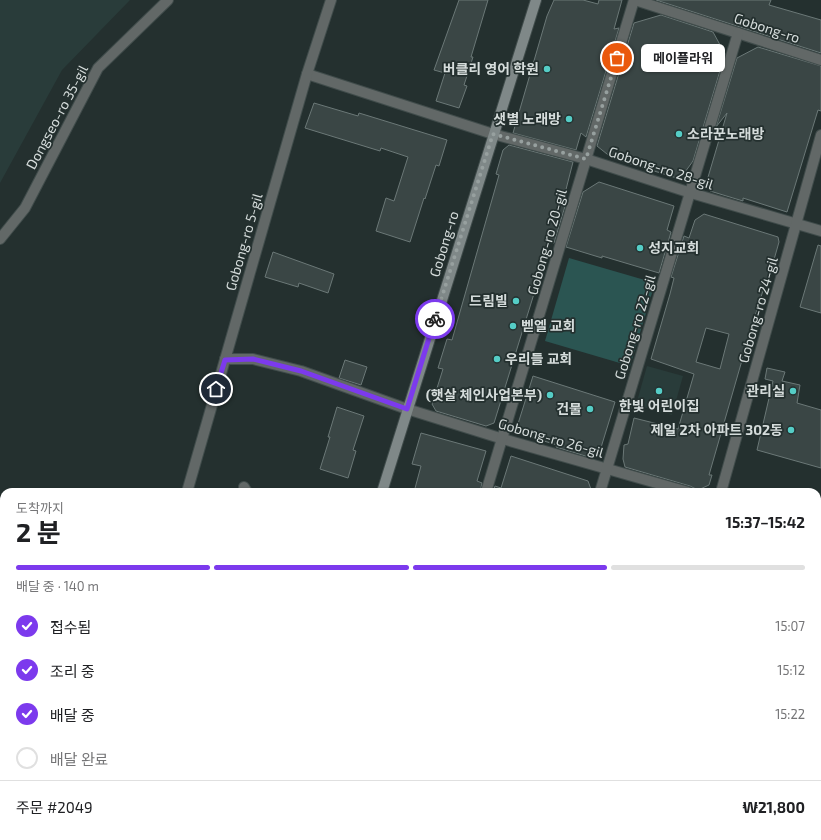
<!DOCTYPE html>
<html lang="ko">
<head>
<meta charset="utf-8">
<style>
  :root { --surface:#fff; --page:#f2f2f2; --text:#202124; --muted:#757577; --line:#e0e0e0; --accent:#7c3aed }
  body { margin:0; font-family:"Exo 2","Noto Sans KR",sans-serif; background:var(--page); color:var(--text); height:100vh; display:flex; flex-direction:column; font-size:15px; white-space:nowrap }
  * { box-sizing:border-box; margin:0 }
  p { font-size:13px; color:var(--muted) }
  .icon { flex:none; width:22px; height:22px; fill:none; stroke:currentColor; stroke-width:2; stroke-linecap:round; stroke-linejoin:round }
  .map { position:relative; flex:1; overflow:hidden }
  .details { position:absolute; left:0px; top:488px; width:821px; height:352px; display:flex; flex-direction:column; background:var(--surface); border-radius:12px 12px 0 0; box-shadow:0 1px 3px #0004 }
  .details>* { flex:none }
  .pin { position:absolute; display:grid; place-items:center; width:34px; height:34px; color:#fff; margin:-17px; border:2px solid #fff; border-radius:50%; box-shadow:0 1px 4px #0007 }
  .courier { position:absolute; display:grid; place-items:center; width:40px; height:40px; margin:-20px; border:3px solid #7c3aed; border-radius:50%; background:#fff; color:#222; box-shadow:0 1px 5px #0007 }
  .bubble { position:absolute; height:28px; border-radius:6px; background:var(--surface); box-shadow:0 1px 3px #0004; font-size:13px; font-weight:700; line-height:28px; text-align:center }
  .summary em { font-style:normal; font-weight:700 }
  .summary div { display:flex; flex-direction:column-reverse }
  .summary { display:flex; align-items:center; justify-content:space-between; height:68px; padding:0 16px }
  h1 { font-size:26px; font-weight:700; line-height:30px }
  .bar { display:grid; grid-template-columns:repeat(4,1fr); gap:6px 4px; align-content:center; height:48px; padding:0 16px }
  .bar i { height:5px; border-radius:3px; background:var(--line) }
  .bar .active { background:var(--accent) }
  .bar p { grid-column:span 4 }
  .line { display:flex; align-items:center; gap:10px; padding:0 16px; border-top:1px solid var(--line) }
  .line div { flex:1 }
  ol { padding:0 16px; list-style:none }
  li { display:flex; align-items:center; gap:12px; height:44px }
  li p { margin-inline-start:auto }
  li .icon { padding:4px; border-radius:50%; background:var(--accent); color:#fff; stroke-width:4 }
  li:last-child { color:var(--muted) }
  li i { width:22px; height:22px; border:2px solid var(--line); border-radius:50% }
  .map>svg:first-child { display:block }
  .built { fill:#293c3a }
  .green { fill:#2b5552 }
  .building { fill:#3a4645; stroke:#6b7877; fill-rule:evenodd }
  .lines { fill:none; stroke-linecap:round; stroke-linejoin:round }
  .street-casing { stroke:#404c4b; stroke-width:12 }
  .secondary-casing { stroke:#404c4b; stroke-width:12 }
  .street { stroke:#626867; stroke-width:10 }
  .secondary { stroke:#7f8888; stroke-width:10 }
  .done { stroke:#97a09f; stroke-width:4; stroke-dasharray:0 7.2 }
  .route { stroke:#7c3aed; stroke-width:5 }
  .poi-dot { fill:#55cdc6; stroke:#24302f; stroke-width:1.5 }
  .labels { text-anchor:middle; stroke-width:3.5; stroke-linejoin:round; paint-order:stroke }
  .street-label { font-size:14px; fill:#d5dcdb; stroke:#24302f }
  .poi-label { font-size:14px; font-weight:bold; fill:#d5dcdb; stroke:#24302f; text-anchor:end }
</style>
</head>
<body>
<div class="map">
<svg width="821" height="840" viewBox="0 0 821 840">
  <rect width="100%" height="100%" fill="#24302f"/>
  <g class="built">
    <polygon points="0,0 130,0 62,70 0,183"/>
    <polygon points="647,366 683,376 672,415 636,405"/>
  </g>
  <polygon class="green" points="569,258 655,283 630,366 545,341"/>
  <g class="building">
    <polygon points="459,0 488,0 471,57 473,57 464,85 467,86 459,108 436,101 445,73 434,70"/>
    <polygon points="554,0 583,0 598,4 599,0 622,0 614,29 619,28 586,137 581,133 576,150 513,133 547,16"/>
    <polygon points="656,0 771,0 769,5 821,20 821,53"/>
    <polygon points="661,15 713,32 725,54 693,161 680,179 612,158 597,146 634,23"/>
    <polygon points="758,47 821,66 821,111 818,110 787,212 743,198 743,201 710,191 706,184 727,113 716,127 737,58"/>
    <polygon points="314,103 358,116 359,113 447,140 439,166 436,165 425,199 424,198 410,242 376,231 386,198 394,201 408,157 381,148 380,151 305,128"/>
    <polygon points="509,145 573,162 562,205 566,203 554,243 550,242 494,423 486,426 436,411 432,404 443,369 438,368 447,339 452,340 499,175 496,174 503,150"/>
    <polygon points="599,182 674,206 667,230 671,232 659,273 602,256 602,258 566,247 583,192"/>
    <path d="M704 214 778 237 779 242 768 281H766L751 329 709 475H712L709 485 698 490 690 486 625 467 623 459 624 445 628 444 634 418 678 429 694 374 651 359 670 294 674 278 671 277 684 236 689 238 695 220ZM706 328 729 334 720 369 696 362Z"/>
    <polygon points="818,245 821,246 821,313 800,307"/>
    <polygon points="273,252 334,274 328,293 299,283 298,287 265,277"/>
    <polygon points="345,360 367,367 361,385 339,378"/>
    <polygon points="767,368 785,372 782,381 800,385 797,403 821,410 821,468 757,450 773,381 765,379"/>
    <polygon points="533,376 615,402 599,454 592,458 556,447 557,445 521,434 517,427"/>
    <polygon points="337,407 364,416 353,450 356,451 348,478 320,469 330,437 328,437"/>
    <polygon points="421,433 486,451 477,481 482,483 480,492 414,492 421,466 412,464"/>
    <polygon points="511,456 588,481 592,492 493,492 495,486 501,488"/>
  </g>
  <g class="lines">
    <g class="street-casing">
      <g id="street">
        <polyline points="635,0 821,60"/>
        <polyline points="307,74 493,134 586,159 691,193 821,231"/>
        <polyline points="0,239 25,208 98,68 168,0"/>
        <polyline points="225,359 253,359 301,371 407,409 503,439 688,492"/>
        <polyline points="244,487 247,492"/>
        <polyline points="187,492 307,74 331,0"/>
        <polyline points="486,492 634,0"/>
        <polyline points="600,492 738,33"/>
        <polyline points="721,492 821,135"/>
        <polyline points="817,530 821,531"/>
        <polyline points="817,734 821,721"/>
        <polyline points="769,836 781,840"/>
      </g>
    </g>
    <g class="secondary-casing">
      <g id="secondary">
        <polyline points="382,492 536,0"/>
        <polyline points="275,840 277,836"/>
      </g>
    </g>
    <use href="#street" class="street"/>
    <use href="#secondary" class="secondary"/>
  </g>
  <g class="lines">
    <polyline class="done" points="435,319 493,134 586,159 617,58"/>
    <polyline class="route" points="216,389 225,360 253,359 301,371 407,409 435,319"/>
  </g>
  <g class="poi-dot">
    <circle cx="547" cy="69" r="4"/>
    <circle cx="569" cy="119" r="4"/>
    <circle cx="679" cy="134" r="4"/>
    <circle cx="640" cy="248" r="4"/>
    <circle cx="516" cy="301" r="4"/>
    <circle cx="513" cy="326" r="4"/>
    <circle cx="497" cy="359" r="4"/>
    <circle cx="659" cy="391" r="4"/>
    <circle cx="793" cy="391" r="4"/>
    <circle cx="550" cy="395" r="4"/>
    <circle cx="590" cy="409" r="4"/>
    <circle cx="791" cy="430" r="4"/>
  </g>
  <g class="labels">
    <g class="street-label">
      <text transform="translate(767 28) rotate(18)" y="5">Gobong-ro</text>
      <text transform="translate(57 117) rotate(-62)" y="5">Dongseo-ro 35-gil</text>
      <text transform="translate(661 168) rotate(18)" y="5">Gobong-ro 28-gil</text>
      <text transform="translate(244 242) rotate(-74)" y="5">Gobong-ro 5-gil</text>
      <text transform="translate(547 242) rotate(-74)" y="5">Gobong-ro 20-gil</text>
      <text transform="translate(444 244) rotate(-73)" y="5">Gobong-ro</text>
      <text transform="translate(758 310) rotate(-74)" y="5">Gobong-ro 24-gil</text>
      <text transform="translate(635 327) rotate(-73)" y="5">Gobong-ro 22-gil</text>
      <text transform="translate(551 438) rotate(16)" y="5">Gobong-ro 26-gil</text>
    </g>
    <g class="poi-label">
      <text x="539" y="74">버클리 영어 학원</text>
      <text x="561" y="124">샛별 노래방</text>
      <text x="687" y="139" text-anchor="start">소라꾼노래방</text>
      <text x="648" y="253" text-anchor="start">성지교회</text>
      <text x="508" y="306">드림빌</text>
      <text x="521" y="331" text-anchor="start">벧엘 교회</text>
      <text x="505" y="364" text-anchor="start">우리들 교회</text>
      <text x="785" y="396">관리실</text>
      <text x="542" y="400">(햇살 체인사업본부)</text>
      <text x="659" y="411" text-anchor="middle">한빛 어린이집</text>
      <text x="582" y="414">건물</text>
      <text x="783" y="435">제일 2차 아파트 302동</text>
    </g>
  </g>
</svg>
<div class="pin" style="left:617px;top:58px;background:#ea580c"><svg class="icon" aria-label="bag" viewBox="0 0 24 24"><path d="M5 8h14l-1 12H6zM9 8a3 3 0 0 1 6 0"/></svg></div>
<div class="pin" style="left:216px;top:389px;background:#1f2937"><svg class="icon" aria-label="home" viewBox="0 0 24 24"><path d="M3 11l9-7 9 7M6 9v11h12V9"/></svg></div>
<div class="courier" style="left:435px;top:319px"><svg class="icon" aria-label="bike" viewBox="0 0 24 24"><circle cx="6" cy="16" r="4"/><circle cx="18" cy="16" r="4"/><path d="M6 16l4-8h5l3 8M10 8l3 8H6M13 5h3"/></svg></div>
<div class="bubble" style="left:641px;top:44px;width:84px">메이플라워</div>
<section class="details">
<div class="summary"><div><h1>2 분</h1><p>도착까지</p></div><em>15:37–15:42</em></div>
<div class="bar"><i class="active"></i><i class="active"></i><i class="active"></i><i></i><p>배달 중 · 140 m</p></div>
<ol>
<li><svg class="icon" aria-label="check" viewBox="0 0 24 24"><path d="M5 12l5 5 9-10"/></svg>접수됨<p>15:07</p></li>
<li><svg class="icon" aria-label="check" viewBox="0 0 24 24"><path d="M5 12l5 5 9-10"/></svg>조리 중<p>15:12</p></li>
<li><svg class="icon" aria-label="check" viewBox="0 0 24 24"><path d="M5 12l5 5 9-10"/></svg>배달 중<p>15:22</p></li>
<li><i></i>배달 완료</li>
</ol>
<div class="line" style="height:52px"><div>주문 #2049</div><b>₩21,800</b></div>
</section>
</div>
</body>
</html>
